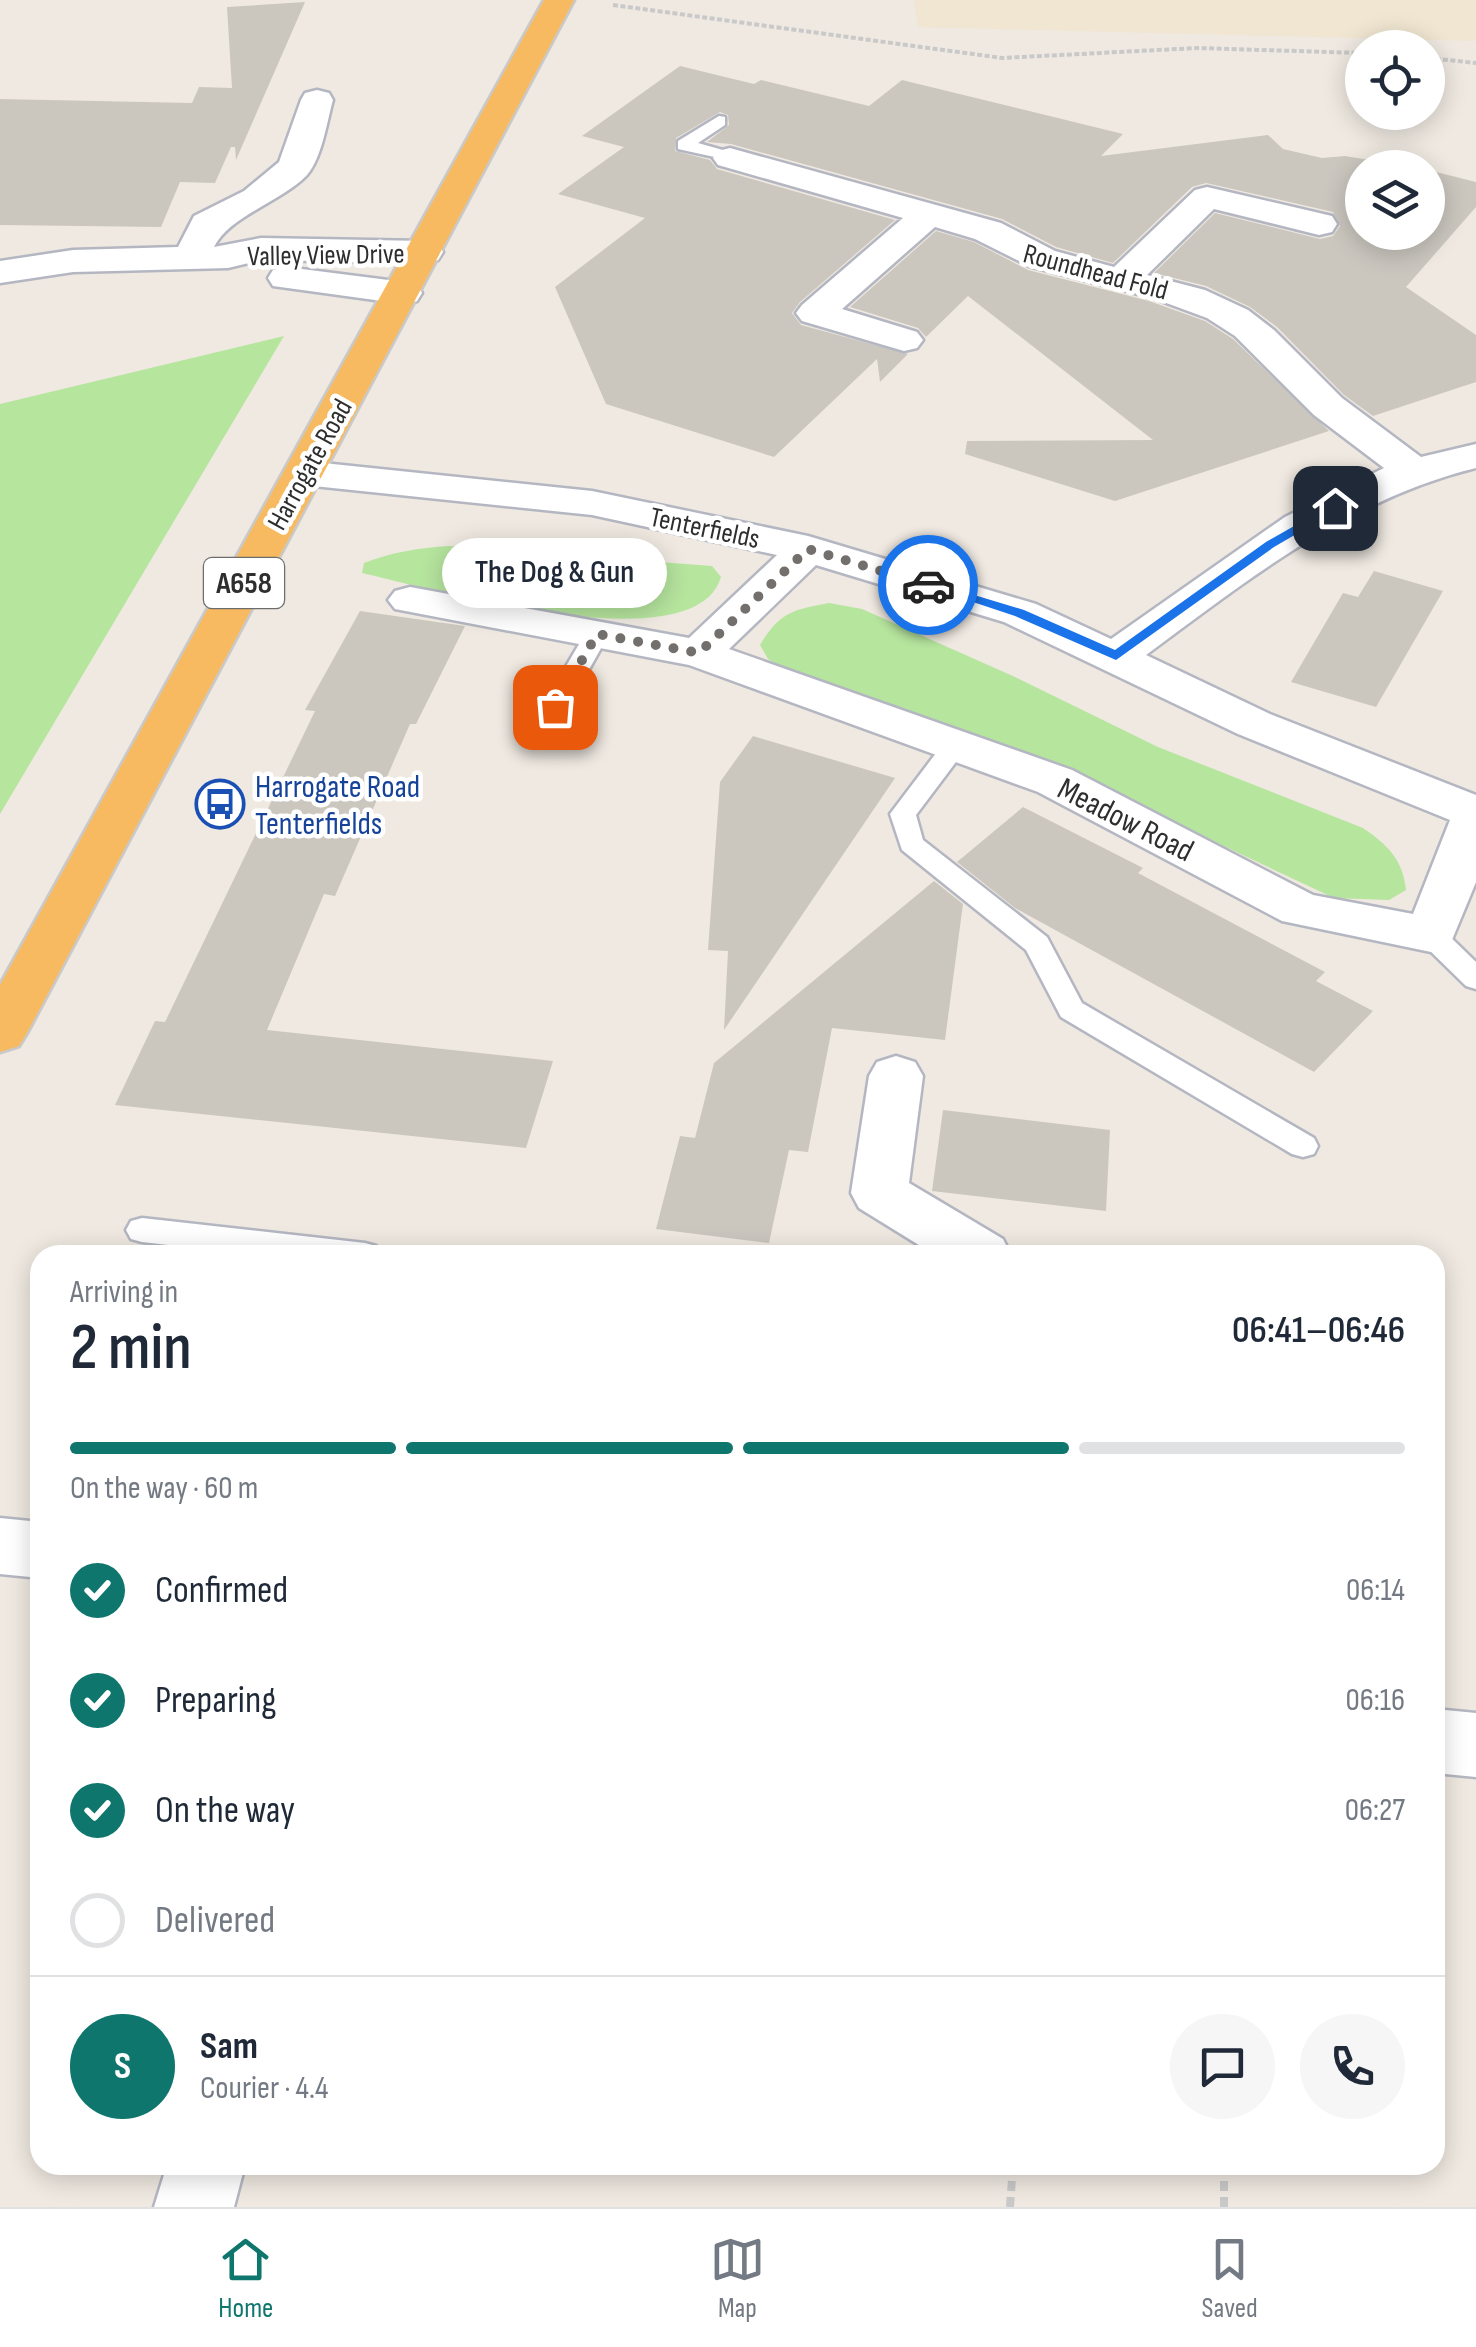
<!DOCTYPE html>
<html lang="en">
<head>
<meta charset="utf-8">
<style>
  :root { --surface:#fff; --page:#f6f6f7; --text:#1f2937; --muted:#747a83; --line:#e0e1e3; --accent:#0f766e }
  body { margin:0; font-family:"Sofia Sans Condensed",sans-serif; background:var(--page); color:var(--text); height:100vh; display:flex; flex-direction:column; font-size:38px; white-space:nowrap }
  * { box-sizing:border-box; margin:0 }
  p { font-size:32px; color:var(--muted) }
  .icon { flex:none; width:55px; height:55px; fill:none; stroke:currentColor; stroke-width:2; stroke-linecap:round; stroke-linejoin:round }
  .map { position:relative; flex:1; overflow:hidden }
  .panel { position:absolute; left:30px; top:1245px; width:1415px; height:930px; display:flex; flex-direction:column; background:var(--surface); border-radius:30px; box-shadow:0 5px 25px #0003 }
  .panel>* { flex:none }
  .controls { position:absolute; left:1345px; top:30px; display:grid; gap:20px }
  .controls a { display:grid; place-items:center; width:100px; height:100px; border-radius:50%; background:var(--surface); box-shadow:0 5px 25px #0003; font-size:50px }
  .pin { position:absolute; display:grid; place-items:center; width:85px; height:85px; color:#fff; margin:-42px; border-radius:20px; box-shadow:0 5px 15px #0006 }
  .courier { position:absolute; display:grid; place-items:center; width:100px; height:100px; margin:-50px; border:8px solid #1a73e8; border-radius:50%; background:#fff; color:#222; box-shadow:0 2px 12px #0007 }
  .bubble { position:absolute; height:70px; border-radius:35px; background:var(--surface); box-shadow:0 5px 25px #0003; font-size:32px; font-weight:600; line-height:70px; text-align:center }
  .headline em { font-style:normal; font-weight:600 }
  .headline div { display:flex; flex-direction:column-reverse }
  .headline { display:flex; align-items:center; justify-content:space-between; height:170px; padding:0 40px }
  h1 { font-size:65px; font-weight:600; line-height:75px }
  .bar { display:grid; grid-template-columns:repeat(4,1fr); gap:15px 10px; align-content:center; height:120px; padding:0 40px }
  .bar i { height:12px; border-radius:8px; background:var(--line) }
  .bar .selected { background:var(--accent) }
  .bar p { grid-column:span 4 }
  .line { display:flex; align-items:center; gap:25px; padding:0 40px; border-top:2px solid var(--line) }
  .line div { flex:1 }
  .round { display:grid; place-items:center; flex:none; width:105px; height:105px; border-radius:52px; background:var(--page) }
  ol { padding:0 40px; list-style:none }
  li { display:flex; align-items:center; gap:30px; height:110px }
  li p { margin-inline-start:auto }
  li .icon { padding:10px; border-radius:50%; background:var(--accent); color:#fff; stroke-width:4 }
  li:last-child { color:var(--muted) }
  li i { width:55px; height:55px; border:5px solid var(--line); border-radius:50% }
  .menu { display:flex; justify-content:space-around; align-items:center; height:140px; border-top:2px solid var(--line); background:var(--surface); font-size:28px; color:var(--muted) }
  .menu a { display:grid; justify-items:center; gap:5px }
  .menu .selected { color:var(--accent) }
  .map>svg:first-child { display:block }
  .education { fill:#f0e6d1 }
  .green { fill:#b6e59e }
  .building { fill:#cbc7bf }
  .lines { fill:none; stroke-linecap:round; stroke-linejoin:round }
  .service-casing { stroke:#b4b7c1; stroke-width:5 }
  .minor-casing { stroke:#b4b7c1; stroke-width:5 }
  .trunk-casing { stroke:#c9c9c9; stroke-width:5 }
  .path-far1 { stroke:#c9c9c9; stroke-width:4; stroke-dasharray:5 2.5; stroke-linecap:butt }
  .path { stroke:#c9c9c9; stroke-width:8; stroke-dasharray:10 6; stroke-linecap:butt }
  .service { fill:#fff; fill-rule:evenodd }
  .minor { fill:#fff; fill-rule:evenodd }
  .trunk { fill:#f8ba60; fill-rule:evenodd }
  .route { fill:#1a73e8 }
  .done { stroke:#726f6d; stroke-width:10; stroke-dasharray:0 18 }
  .labels { text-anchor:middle; stroke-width:9; stroke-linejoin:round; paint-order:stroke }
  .far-street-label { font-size:28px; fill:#2e2e2e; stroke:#fff }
  .shield { fill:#fff; stroke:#6d6d6d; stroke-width:2.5 }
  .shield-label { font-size:30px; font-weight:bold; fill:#2e2e2e }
  .transit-label { font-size:32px; fill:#164399; stroke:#fff; text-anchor:start }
  .street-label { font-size:32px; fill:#2e2e2e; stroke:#fff }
</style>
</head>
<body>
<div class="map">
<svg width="1476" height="2207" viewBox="0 0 1476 2207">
  <rect width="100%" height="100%" fill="#efe9e1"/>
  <polygon class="education" points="914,0 1476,0 1476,41 918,27"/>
  <g class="green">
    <polygon points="284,336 0,814 0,404"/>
    <path d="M449 546 712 566 721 577C695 666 426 587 362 573L364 563C392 552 419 548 449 546Z"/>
    <path d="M829 603 862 609 1015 677 1158 747 1363 828C1388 845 1403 860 1406 890L1389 900 1334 898 1081 779 786 671 768 659 760 645C780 612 792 610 829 603Z"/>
  </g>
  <g class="building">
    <polygon points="305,2 236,160 235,147 231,147 215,183 180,182 161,227 0,225 0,99 192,103 199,87 232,88 227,7"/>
    <polygon points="680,66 754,84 761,80 869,106 902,80 1123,134 1101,156 1268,135 1283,149 1322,158 1345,156 1419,168 1362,168 1362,232 1428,232 1428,170 1476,182 1476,207 1406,287 1476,335 1476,382 1373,416 1344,395 1277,327 1250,307 1206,286 1154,273 1215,213 1320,239 1333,236 1340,226 1333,212 1206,183 1192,187 1113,263 1056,247 1002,219 731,144 707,142 729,125 728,115 720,112 676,138 675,151 710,160 717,169 895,220 800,302 792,313 801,325 908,354 880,382 877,359 774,457 606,404 555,287 645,218 558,194 624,147 582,136"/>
    <polygon points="936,231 974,242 1028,270 1149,301 1205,321 1233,339 1329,431 1115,501 965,454 967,441 1153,440 968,296 926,337 918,328 850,307"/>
    <polygon points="1374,571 1443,591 1376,707 1291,682 1343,593 1358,597"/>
    <polygon points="360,611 465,626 416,724 410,724 335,896 324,894 267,1030 553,1061 526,1148 115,1105 155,1021 165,1022 315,711 305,710"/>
    <polygon points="753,736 895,778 724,1030 728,951 708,950 720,782"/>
    <polygon points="1023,807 1143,868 1138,873 1325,972 1316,981 1373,1011 1314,1072 1015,908 957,862"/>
    <polygon points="934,881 963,904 945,1040 832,1028 808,1152 789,1150 769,1243 656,1229 680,1136 695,1138 714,1063"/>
    <polygon points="943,1110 1110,1130 1106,1211 932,1191"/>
  </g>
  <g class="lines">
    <g class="service-casing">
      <g id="service">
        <polygon points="719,116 725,117 725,125 698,143 737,154 737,162 678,149 678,141"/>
        <polygon points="597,627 609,634 568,707 564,712 546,712 542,707 585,634"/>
        <polygon points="955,738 968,746 916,815 923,840 1047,937 1082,1003 1314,1138 1318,1146 1314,1154 1303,1157 1292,1154 1061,1017 1026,950 902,850 890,814 946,740"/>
        <polygon points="1431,925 1441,928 1476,962 1476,989 1466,986 1421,942 1417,935 1421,928"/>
        <polygon points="142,1218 365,1243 376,1246 381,1255 256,1255 142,1242 131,1239 126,1230 131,1221"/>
      </g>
    </g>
    <g class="minor-casing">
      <g id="minor">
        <path d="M317 90 329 93 333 100C327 121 322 158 307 175 281 202 229 216 214 247L261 238 425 241 438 244 443 252 438 260 425 263 261 260 228 268 73 272 0 283V261L73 250 178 247 194 216 244 191 279 162 301 100 305 93Z"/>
        <path d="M730 148 1001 223 1055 251 1114 267 1195 190 1207 187 1332 216 1337 224 1332 232 1319 235 1214 209 1147 275 1205 290 1248 310 1274 330 1342 398 1421 457 1476 444V468C1349 499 1249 579 1146 655L1270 714 1476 795V882L1449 947 1431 952 1282 921 1038 792 689 665 395 609 388 600 395 591 410 587 689 638 777 555 592 515 304 485 290 482 284 473 290 464 304 461 592 491 808 536 1036 604 1111 639 1285 517 1384 468 1314 415 1235 336 1207 318 1150 297 1029 266 975 239 935 227 842 309 917 332 923 340 917 348 904 351 802 321 796 313 802 305 903 218 718 165 713 158 718 151ZM816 565 1004 622 1238 734 1450 820 1413 914 1313 895 1072 770 729 649Z"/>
        <polygon points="286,267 404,282 417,285 422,293 417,301 404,304 273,286 268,278 273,270"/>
        <polygon points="896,1056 915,1062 923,1076 909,1183 1003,1239 1011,1255 935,1255 859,1208 851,1193 869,1076 877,1062"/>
        <polygon points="0,1518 40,1522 40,1578 0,1574"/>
        <polygon points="1435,1709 1476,1713 1476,1777 1435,1773"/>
        <polygon points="167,2165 245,2165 234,2207 154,2207"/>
      </g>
    </g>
    <g class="trunk-casing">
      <polygon id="trunk" points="544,0 574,0 27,1033 19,1046 0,1052 0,985"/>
    </g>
    <g class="path-far1">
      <polyline points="613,5 1002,58 1197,48 1362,53"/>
      <polyline points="1428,58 1476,63"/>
    </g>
    <g class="path">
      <polyline points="1224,2165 1224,2207"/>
      <polyline points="1010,2207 1013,2165"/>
    </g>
    <use href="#service" class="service"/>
    <use href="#minor" class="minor"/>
    <use href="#trunk" class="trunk"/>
  </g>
  <polygon class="route" points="1331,505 1341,508 1274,547 1116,660 1015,616 922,585 928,581 1024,610 1115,650 1266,542"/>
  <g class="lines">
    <polyline class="done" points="555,707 597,634 699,653 808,549 928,585"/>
  </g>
  <defs>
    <g id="bus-ring" transform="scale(2.5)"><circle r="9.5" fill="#fff" stroke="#1a4fb4" stroke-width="1.5"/><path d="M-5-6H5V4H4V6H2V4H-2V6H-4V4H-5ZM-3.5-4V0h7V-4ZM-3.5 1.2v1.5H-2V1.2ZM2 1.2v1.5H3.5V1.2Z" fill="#1a4fb4"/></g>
  </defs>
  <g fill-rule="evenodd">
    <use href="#bus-ring" x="220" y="804"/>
  </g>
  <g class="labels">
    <g class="far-street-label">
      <text transform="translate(326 254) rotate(-1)" y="10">Valley View Drive</text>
      <text transform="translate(1096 271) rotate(15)" y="10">Roundhead Fold</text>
      <text transform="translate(309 464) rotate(-61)" y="10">Harrogate Road</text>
      <text transform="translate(705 527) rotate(12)" y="10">Tenterfields</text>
    </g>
    <rect class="shield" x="204" y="558" width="80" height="50" rx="8"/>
    <g class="shield-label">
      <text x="244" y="593">A658</text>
    </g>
    <g class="transit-label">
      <text x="255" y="797">Harrogate Road<tspan x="255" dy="37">Tenterfields</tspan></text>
    </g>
    <g class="street-label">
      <text transform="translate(1126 819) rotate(27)" y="11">Meadow Road</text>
    </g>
  </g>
</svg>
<div class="controls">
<a><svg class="icon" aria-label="locate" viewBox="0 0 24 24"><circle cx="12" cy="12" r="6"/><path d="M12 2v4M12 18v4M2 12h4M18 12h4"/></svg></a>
<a><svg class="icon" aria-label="layers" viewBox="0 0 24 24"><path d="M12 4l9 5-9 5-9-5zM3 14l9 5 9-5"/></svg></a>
</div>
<div class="pin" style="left:555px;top:707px;background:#ea580c"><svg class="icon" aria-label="bag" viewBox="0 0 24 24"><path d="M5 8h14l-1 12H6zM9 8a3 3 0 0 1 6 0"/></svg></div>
<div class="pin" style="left:1335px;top:508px;background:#1f2937"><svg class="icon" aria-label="home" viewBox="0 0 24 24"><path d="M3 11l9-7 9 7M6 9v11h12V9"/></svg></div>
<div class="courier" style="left:928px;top:585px"><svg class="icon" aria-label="car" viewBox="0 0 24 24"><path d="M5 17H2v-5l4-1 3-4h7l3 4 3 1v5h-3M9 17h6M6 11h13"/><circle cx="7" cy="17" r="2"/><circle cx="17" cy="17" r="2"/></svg></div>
<div class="bubble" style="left:442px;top:538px;width:225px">The Dog &amp; Gun</div>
<section class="panel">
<div class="headline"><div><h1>2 min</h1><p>Arriving in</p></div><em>06:41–06:46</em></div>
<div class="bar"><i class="selected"></i><i class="selected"></i><i class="selected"></i><i></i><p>On the way · 60 m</p></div>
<ol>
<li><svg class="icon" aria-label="check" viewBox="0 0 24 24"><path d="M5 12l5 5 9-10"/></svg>Confirmed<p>06:14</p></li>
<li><svg class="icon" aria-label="check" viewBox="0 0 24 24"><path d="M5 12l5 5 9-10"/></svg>Preparing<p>06:16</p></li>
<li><svg class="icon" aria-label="check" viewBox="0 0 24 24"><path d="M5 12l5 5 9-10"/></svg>On the way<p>06:27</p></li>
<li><i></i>Delivered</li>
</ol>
<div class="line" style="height:180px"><b class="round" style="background:var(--accent);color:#fff">S</b><div><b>Sam</b><p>Courier · 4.4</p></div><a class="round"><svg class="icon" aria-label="chat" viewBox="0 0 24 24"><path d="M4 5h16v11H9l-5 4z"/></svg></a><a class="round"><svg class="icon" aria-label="phone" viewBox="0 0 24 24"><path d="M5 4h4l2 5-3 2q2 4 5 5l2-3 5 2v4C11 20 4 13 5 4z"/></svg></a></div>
</section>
</div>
<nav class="menu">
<a class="selected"><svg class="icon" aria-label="home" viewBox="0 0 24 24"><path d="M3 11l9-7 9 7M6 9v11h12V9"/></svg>Home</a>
<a><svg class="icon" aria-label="map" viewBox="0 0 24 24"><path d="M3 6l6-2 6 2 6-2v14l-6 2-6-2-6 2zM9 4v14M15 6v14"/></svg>Map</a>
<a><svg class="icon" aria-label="saved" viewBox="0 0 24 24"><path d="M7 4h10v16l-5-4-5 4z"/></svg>Saved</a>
</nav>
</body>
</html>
